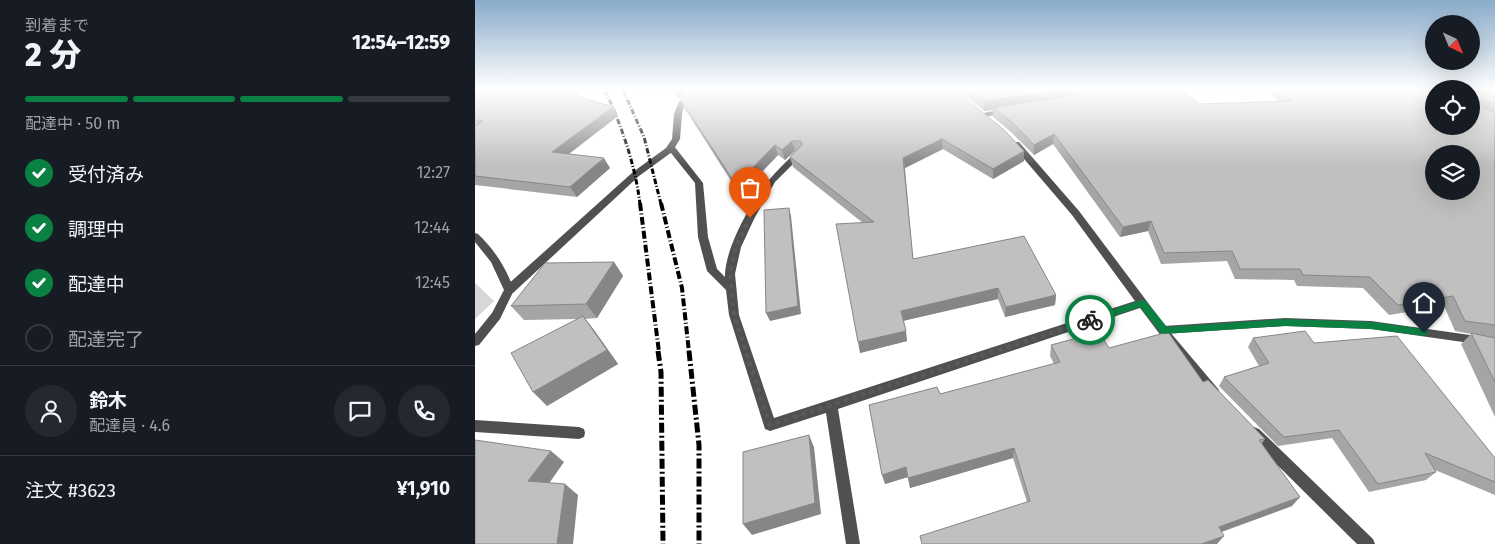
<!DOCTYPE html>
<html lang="ja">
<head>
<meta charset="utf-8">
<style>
  :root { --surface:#171b24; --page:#242831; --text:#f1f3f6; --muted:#9ea1a6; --line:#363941; --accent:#0b8043 }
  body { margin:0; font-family:"Fira Sans","Noto Sans JP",sans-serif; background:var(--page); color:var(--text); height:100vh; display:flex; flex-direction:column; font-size:19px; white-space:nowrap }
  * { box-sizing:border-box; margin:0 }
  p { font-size:16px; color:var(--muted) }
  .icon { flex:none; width:28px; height:28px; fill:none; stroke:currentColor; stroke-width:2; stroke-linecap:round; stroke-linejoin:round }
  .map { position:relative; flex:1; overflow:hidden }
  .side { display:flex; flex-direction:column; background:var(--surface); width:475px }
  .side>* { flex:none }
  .needle { width:32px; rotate:136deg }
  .fabs { position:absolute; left:950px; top:15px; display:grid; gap:10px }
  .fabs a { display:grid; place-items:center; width:55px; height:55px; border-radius:50%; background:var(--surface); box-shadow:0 5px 20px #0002; font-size:25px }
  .pin { position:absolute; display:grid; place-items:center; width:42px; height:42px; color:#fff; margin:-51px -21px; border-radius:50% 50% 50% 0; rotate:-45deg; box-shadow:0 0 5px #0007 }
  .pin .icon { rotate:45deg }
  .courier { position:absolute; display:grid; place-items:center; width:50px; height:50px; margin:-25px; border:4px solid #0b8043; border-radius:50%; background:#fff; color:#222; box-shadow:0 1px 6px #0007 }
  .summary em { font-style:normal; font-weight:800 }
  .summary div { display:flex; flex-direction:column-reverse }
  .summary { display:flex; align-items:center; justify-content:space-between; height:85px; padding:0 25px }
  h1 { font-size:32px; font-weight:800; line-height:38px }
  .bar { display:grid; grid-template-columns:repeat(4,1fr); gap:8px 5px; align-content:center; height:60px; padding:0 25px }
  .bar i { height:6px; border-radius:4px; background:var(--line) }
  .bar .current { background:var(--accent) }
  .bar p { grid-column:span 4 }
  .line { display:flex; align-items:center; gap:12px; padding:0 25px; border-top:1px solid var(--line) }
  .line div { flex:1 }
  .round { display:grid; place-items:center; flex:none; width:52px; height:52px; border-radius:26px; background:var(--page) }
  ol { padding:0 25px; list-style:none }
  li { display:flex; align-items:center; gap:15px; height:55px }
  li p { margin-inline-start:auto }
  li .icon { padding:5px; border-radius:50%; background:var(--accent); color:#fff; stroke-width:4 }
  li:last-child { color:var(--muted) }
  li i { width:28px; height:28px; border:2px solid var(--line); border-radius:50% }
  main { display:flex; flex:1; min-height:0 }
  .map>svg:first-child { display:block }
  .green { fill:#d7d7d7 }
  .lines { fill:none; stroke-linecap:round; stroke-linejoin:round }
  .lane { fill:#505050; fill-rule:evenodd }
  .street { fill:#505050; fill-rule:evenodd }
  .rail-far2 { stroke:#000; stroke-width:3; stroke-dasharray:5.5 2 1 2; stroke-linecap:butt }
  .rail-far1 { stroke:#000; stroke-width:4; stroke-dasharray:8 2.5 1 2.5; stroke-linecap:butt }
  .rail { stroke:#000; stroke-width:5; stroke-dasharray:10 3 2 3; stroke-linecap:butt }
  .wall { fill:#a5a5a5 }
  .shaded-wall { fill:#868686 }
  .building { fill:#c0c0c0; stroke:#868686; fill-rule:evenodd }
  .route { fill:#0b8043 }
  .done { stroke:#595959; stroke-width:5; stroke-dasharray:0 9 }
</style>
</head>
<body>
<main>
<section class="side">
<div class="summary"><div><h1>2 分</h1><p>到着まで</p></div><em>12:54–12:59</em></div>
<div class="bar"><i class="current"></i><i class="current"></i><i class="current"></i><i></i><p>配達中 · 50 m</p></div>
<ol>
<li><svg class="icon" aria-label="check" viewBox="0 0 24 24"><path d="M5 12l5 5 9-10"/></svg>受付済み<p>12:27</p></li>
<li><svg class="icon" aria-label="check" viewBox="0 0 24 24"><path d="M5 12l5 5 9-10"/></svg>調理中<p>12:44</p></li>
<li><svg class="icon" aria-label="check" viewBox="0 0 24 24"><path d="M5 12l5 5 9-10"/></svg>配達中<p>12:45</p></li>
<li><i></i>配達完了</li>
</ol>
<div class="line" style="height:90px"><a class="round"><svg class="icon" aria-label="person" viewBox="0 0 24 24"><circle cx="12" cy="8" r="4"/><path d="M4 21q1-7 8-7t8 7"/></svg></a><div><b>鈴木</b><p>配達員 · 4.6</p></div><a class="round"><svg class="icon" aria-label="chat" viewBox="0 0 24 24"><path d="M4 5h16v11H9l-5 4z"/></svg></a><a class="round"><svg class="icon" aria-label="phone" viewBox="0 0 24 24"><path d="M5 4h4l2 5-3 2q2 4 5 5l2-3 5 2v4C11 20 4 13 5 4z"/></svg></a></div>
<div class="line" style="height:65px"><div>注文 #3623</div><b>¥1,910</b></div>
</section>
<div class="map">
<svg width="1020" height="544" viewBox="0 0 1020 544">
  <rect width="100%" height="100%" fill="#fff"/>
  <polygon class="green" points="0,283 19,301 0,319"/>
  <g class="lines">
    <g class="lane">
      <polygon points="221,90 229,90 210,102 207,114 205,139 197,152 164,176 38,293 30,293 29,290 30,287 158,172 191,148 197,139 199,114 204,101"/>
      <polygon points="810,318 896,321 1002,336 1006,337 1008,340 1006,343 1002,344 896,329 810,326 689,334 685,333 683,330 685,327 689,326"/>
      <polygon points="0,420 104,427 109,429 110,433 109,437 104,439 0,432"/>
    </g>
    <g class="street">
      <polygon points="530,109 534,111 533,113 508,117 504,115 508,113"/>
      <path d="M538 142H544L604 211 695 332 744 390 742 394 738 395 734 394 702 357 665 308 363 409 385 544H371L351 413 295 431 290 429 254 315 251 290 232 271 223 237 220 183 192 148 196 146H199L228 183 233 237 242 269 250 277C249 250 277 200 294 180 302 170 312 161 321 152H327L328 154 300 182 280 217 266 247 260 274 264 315 299 418 660 301 597 215 538 146Z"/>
      <path d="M0 233 3 234C20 250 31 268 39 290L25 319 4 345 0 346V334L17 313 29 290 16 262 0 242Z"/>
      <polygon points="779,427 784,429 898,539 900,544 882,544 774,437 773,433 774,429"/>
    </g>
    <g class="rail-far2">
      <path d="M130 90C147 127 160 164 165 204"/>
      <polyline points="148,90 169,137 186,204"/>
    </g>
    <g class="rail-far1">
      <polyline points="165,203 184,352"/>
      <polyline points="186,203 207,288 214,352"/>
    </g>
    <g class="rail">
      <polyline points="183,351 186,372 188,544"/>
      <polyline points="214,351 224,445 224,544"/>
    </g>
  </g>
  <g class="wall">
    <polygon points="0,90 105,97 138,107 143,116 94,154 135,168 102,197 0,185"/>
    <polygon points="198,90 480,90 549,161 518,179 468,149 430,168 438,259 581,295 580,305 530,317 523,299 428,321 432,341 385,353 388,223 318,167 315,157 321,151 320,151 310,160 303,155 265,195 210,109 206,100 207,97 203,99"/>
    <polygon points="483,90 707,90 724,104 803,101 791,90 1020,90 1020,338 1004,335 1020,338 1020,417 986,344 996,334 980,331 969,306 914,315 888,288 822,286 819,280 760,279 752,261 686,264 673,231 645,237 578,144 559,155 536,132 518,117 518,110 509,111"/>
    <polygon points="139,262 148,276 122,318 110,319 119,330 143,364 72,406 103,319 49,320 36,306"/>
    <polygon points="778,338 839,343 1020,458 1020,495 960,470 961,472 951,480 894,492 857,438 803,446 744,386 749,377 784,366 773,347"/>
    <polygon points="576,345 634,348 728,382 790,439 787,443 817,506 747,532 552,502 538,458 435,488 433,477 410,484 465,394 579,364 575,356"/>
  </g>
  <g class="shaded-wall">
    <polygon points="200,90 217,90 203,99"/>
    <polygon points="586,90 649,90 518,108 518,110 509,111 509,101"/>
    <polygon points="138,107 143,116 83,162 77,152"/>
    <polygon points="579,134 578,144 559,155 559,145"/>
    <polygon points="467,139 468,149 430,168 428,158"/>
    <polygon points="317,141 320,151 310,160 307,150"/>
    <polygon points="300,145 303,155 265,195 261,185"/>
    <polygon points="549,151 549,161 518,179 518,169"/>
    <polygon points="129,158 135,168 102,197 95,187"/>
    <polygon points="314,208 316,216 326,314 295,321 291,313"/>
    <polygon points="676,221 673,231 645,237 648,227"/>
    <polygon points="139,262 148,276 122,318 111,304"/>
    <polygon points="523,288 523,299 427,321 426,311"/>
    <polygon points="581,295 580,305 530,317 531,307"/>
    <polygon points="108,316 119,330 143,364 72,406 58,392"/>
    <polygon points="431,331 432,341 385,353 383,342"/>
    <polygon points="334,435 339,447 346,514 277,535 268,524"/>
    <polygon points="539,448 538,458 435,488 433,478"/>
    <polygon points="76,451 89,462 68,492 53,481"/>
    <polygon points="431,467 433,477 410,484 407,475"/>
    <polygon points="90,484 103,495 98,544 82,544"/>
    <polygon points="825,497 817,506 737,535 744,527"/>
    <polygon points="749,536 742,544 726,544"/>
  </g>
  <g class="building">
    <polygon points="0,90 101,90 105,97 138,107 77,152 129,158 95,187 0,176 0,126 8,121 0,121"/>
    <polygon points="213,90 480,90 528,129 549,151 518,169 467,139 428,158 438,259 549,236 581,295 531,307 523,288 426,311 431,331 383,342 361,224 399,222 315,157 327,145 326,141 317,141 307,150 300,145 261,185 206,100 208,94"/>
    <polygon points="495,90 586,90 509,101"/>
    <path d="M633 90H707L724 104 817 101 805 90H959V126H996V90H1020V105L1001 96 1002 104 1020 113V325L990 321 978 296 923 305 895 277 828 275 825 269H765L757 251 689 253 676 221 648 227 579 134 559 145 537 122 518 108ZM959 154H996V191H959Z"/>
    <polygon points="314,208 323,306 291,313 289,210"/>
    <polygon points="139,262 111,304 36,306 70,263"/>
    <polygon points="108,316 132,350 58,392 36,353"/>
    <polygon points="830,331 839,343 922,336 1020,458 1020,482 950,453 961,472 903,484 864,430 809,437 749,377 794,363 778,338"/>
    <polygon points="624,332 634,348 693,332 728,382 733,380 790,439 784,440 825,497 744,527 749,536 726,544 447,544 445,536 555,501 539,448 433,478 431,467 407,475 394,405 462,387 465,394 585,362 576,345"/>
    <polygon points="996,333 1020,338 1020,382"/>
    <polygon points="334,435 340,503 268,524 268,452"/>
    <polygon points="0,440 76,451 53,481 90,484 82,544 0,544"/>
  </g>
  <linearGradient id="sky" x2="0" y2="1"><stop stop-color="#8aabca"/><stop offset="0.54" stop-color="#fff"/><stop offset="1" stop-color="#fff" stop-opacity="0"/></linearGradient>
  <rect width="1020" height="166" fill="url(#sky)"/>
  <polygon class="route" points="667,300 670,300 692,327 810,319 896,322 949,329 954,333 949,336 896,329 810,326 689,334 686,333 665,307 615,324 610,320 612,318"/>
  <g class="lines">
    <polyline class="done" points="275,218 261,246 255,274 259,315 295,425 615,320"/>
  </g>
</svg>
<div class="fabs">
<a><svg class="needle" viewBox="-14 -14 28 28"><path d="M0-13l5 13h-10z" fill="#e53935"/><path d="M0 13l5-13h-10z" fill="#9ea1a6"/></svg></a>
<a><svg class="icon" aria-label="locate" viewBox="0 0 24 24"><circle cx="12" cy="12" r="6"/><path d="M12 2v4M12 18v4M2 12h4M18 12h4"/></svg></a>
<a><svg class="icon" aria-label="layers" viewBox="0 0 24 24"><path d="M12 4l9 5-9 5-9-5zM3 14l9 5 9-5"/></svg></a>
</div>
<div class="pin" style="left:275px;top:218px;background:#ea580c"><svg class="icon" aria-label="bag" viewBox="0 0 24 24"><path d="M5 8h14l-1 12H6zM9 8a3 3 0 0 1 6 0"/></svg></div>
<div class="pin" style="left:949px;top:333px;background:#1f2937"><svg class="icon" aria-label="home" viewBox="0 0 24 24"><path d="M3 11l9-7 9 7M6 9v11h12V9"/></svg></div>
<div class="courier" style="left:615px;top:320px"><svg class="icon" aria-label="bike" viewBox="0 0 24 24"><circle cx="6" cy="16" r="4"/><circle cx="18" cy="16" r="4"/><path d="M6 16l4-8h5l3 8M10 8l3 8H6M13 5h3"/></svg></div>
</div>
</main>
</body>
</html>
